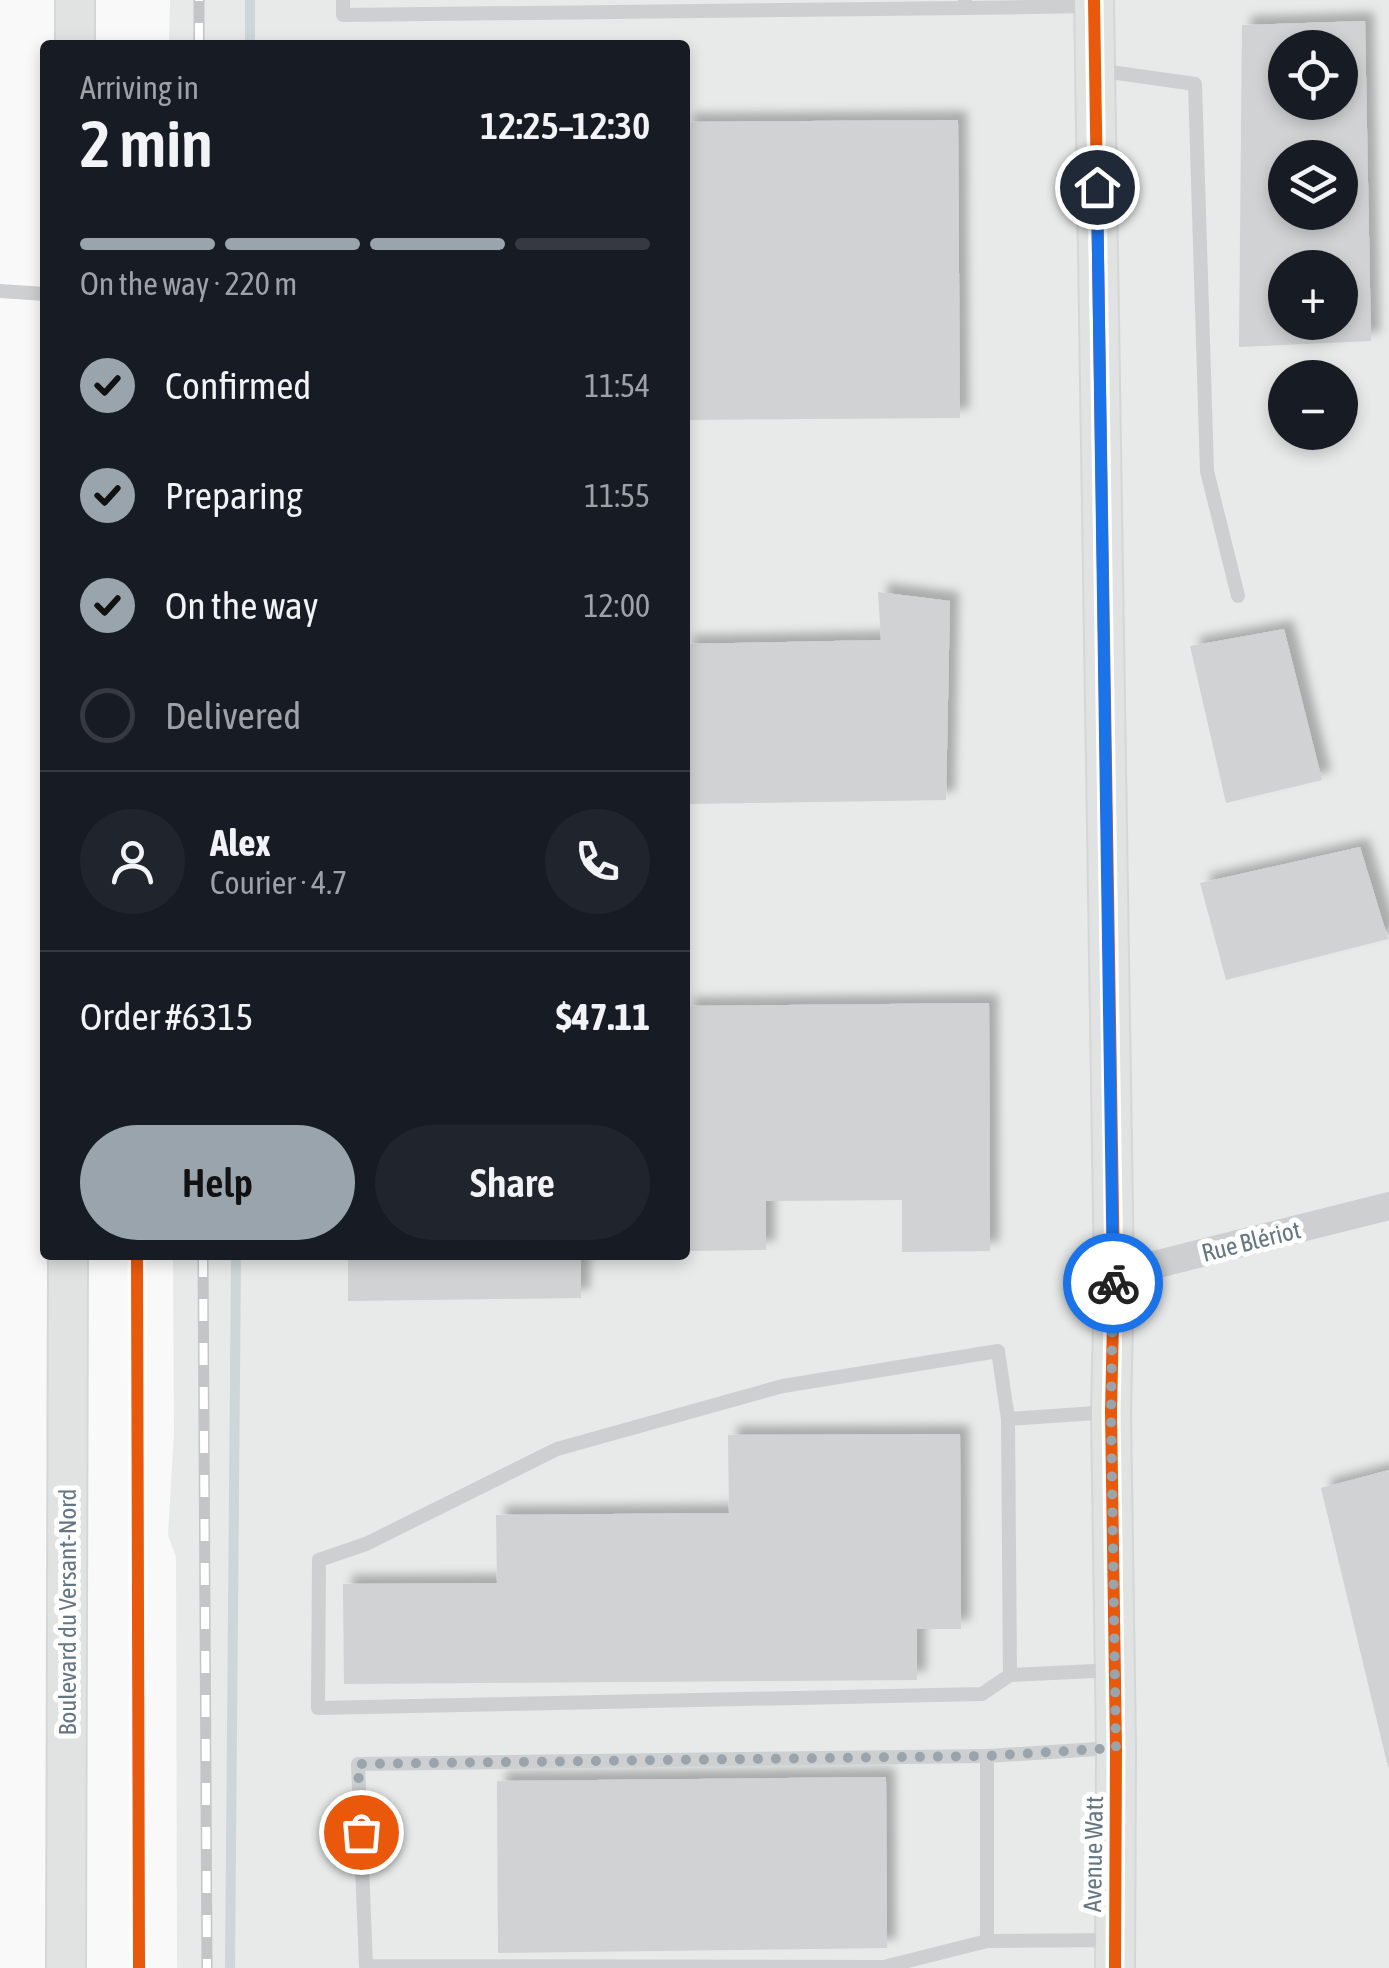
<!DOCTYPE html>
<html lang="en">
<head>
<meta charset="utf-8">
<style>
  :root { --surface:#171b24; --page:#20242c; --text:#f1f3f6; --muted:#9ea1a6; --line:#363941; --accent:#99a4ac }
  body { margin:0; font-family:"Asap Condensed",sans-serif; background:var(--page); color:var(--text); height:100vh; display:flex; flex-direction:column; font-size:38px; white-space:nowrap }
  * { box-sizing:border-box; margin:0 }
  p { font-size:32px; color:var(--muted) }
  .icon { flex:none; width:55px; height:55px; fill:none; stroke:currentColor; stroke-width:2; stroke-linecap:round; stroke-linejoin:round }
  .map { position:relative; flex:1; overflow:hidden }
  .panel { position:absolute; left:40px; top:40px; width:650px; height:1220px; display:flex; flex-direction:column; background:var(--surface); border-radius:10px; box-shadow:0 5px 15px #0003 }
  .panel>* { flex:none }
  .buttons { position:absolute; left:1268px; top:30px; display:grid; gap:20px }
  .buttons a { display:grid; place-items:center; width:90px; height:90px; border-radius:50%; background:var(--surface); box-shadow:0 5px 15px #0003; font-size:50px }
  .pin { position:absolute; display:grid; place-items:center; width:85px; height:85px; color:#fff; margin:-42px; border:5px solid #fff; border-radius:50%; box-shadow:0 2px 10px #0007 }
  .courier { position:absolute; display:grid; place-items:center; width:100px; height:100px; margin:-50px; border:8px solid #1a73e8; border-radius:50%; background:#fff; color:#222; box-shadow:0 2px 12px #0007 }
  .summary em { font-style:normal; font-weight:600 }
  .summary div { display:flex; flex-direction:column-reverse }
  .summary { display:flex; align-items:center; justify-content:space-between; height:170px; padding:0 40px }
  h1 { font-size:65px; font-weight:600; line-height:75px }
  .bar { display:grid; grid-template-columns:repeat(4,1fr); gap:15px 10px; align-content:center; height:120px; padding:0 40px }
  .bar i { height:12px; border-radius:8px; background:var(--line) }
  .bar .on { background:var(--accent) }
  .bar p { grid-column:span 4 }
  .line { display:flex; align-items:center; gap:25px; padding:0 40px; border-top:2px solid var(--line) }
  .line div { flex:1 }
  .round { display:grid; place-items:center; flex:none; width:105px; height:105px; border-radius:52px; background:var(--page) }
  ol { padding:0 40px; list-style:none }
  li { display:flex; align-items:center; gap:30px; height:110px }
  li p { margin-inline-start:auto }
  li .icon { padding:10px; border-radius:50%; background:var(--accent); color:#111; stroke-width:4 }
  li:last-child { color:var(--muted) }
  li i { width:55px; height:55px; border:5px solid var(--line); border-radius:50% }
  .action { display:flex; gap:20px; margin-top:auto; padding:20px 40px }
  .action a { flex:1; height:115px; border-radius:60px; background:var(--accent); color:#111; font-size:40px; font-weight:600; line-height:115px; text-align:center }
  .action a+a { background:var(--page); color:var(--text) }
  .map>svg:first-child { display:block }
  .built { fill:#e8e9e9; fill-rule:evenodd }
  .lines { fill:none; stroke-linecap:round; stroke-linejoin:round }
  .stream { stroke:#ced6d9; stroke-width:10 }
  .building { fill:#d0d2d3; fill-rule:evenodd; filter:url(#shadow) }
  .secondary-casing { stroke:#d5d6d7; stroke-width:42 }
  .lane { stroke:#cecfd0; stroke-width:14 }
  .street { stroke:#cecfd0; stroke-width:28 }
  .secondary { stroke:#e1e2e2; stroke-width:38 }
  .rail-casing { stroke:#c3c5c6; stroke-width:11 }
  .rail { stroke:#fff; stroke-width:8; stroke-dasharray:22; stroke-linecap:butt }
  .cycleway-casing { stroke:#fff; stroke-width:19 }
  .cycleway { stroke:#e8590c; stroke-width:12 }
  .done { stroke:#99a4ac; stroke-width:10; stroke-dasharray:0 18 }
  .route { stroke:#1a73e8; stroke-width:12 }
  .labels { text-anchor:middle; stroke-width:10; stroke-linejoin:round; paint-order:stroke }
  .street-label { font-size:25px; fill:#657683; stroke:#fff }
</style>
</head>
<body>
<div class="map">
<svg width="1389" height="1968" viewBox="0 0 1389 1968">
  <defs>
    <filter id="shadow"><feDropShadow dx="9" dy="-9" stdDeviation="5" flood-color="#0004"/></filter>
  </defs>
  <rect width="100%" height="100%" fill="#f9f9f9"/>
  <path class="built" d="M170 0H1389V1968H177L176 1557 168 1535 174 1432 173 1255H685V45H169ZM1285 48H1340V102H1285ZM1285 158H1340V212H1285ZM1285 268H1340V322H1285ZM1285 378H1340V432H1285Z"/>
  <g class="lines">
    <g class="stream">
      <polyline points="250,0 250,45"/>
      <polyline points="230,1968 236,1255"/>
    </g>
  </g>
  <g class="building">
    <path d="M1365 21 1371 341 1239 347 1242 25ZM1285 48H1340V102H1285ZM1285 158H1340V212H1285ZM1285 268H1340V322H1285Z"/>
    <polygon points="958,120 960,418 685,420 685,122"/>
    <polygon points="878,592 950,601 946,800 685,804 685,644 881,640"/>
    <polygon points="1284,629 1322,780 1226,803 1190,646"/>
    <polygon points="1360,847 1388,939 1226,980 1200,883"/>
    <polygon points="989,1003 990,1251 902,1252 902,1200 766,1201 766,1250 685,1251 685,1006"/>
    <polygon points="348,1255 581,1255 581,1298 348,1301"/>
    <polygon points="960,1434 961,1629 917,1629 917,1680 344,1684 343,1584 497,1583 496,1515 729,1513 728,1435"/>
    <polygon points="1389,1470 1389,1767 1388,1767 1321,1488"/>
    <polygon points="886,1777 887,1948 498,1953 497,1781"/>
  </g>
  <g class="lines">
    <g class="secondary-casing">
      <g id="secondary">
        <polyline points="1094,0 1114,1275 1111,1412 1116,1748 1115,1968"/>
        <polyline points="75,45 75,0"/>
        <polyline points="66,1968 68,1255"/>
      </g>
    </g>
    <g class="lane">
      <polyline points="343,0 343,15 965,8"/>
      <polyline points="965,1 965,8 1092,6"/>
      <polyline points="1096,70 1195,84 1207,471 1238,596"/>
      <polyline points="0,291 45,294"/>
      <polyline points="1110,1412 1008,1419 1010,1675 1115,1670"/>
      <polyline points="1008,1419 998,1351 783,1386 557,1449 366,1544 319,1560 318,1708 982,1694 1010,1675"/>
      <polyline points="1113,1748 987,1756 987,1941 1114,1940"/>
      <polyline points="987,1756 358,1764 366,1966 884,1967 987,1941"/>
    </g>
    <polyline class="street" points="1114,1275 1389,1206"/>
    <use href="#secondary" class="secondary"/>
    <g class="rail-casing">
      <g id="rail">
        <polyline points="199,45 199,0"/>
        <polyline points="203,1255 207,1968"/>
      </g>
    </g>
    <use href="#rail" class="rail"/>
    <g class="cycleway-casing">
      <g id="cycleway">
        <polyline points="1094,0 1114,1275 1111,1412 1116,1748 1115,1968"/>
        <polyline points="137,1255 139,1968"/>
      </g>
    </g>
    <use href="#cycleway" class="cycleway"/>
  </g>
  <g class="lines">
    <polyline class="done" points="361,1832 358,1764 986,1756 1116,1748 1111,1412 1113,1283"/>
    <polyline class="route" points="1097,187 1113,1283"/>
  </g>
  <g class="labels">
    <g class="street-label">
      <text transform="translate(1251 1241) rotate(-14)" y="9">Rue Blériot</text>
      <text transform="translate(67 1612) rotate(-90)" y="9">Boulevard du Versant-Nord</text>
      <text transform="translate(1093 1854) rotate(-89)" y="9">Avenue Watt</text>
    </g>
  </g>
</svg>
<div class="buttons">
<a><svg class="icon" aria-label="locate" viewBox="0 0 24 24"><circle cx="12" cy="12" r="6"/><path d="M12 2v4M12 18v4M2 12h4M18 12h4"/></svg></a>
<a><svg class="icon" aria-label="layers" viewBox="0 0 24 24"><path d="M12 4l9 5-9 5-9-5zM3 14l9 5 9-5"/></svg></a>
<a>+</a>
<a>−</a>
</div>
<div class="pin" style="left:361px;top:1832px;background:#ea580c"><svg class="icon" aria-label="bag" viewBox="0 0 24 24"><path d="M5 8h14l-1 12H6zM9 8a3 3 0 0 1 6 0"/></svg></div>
<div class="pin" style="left:1097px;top:187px;background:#1f2937"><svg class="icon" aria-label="home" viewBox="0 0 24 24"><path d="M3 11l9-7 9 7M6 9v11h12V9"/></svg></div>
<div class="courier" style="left:1113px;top:1283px"><svg class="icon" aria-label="bike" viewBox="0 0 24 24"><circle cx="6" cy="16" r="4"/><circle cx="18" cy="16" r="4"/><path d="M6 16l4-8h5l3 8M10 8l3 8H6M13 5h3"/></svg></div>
<section class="panel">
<div class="summary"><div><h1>2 min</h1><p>Arriving in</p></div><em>12:25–12:30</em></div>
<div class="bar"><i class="on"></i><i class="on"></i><i class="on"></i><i></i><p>On the way · 220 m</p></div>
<ol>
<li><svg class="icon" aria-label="check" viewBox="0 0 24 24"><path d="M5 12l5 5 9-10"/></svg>Confirmed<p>11:54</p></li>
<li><svg class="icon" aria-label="check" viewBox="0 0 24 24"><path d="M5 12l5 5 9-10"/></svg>Preparing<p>11:55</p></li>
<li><svg class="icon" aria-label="check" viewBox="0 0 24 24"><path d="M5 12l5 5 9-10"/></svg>On the way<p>12:00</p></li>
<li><i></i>Delivered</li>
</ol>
<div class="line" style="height:180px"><a class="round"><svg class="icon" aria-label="person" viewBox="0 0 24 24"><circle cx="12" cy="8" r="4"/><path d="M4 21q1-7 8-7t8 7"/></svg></a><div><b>Alex</b><p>Courier · 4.7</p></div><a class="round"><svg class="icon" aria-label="phone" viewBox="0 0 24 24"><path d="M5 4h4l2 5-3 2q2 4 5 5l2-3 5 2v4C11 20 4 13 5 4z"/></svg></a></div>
<div class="line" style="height:130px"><div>Order #6315</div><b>$47.11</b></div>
<div class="action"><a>Help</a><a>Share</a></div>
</section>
</div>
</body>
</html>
